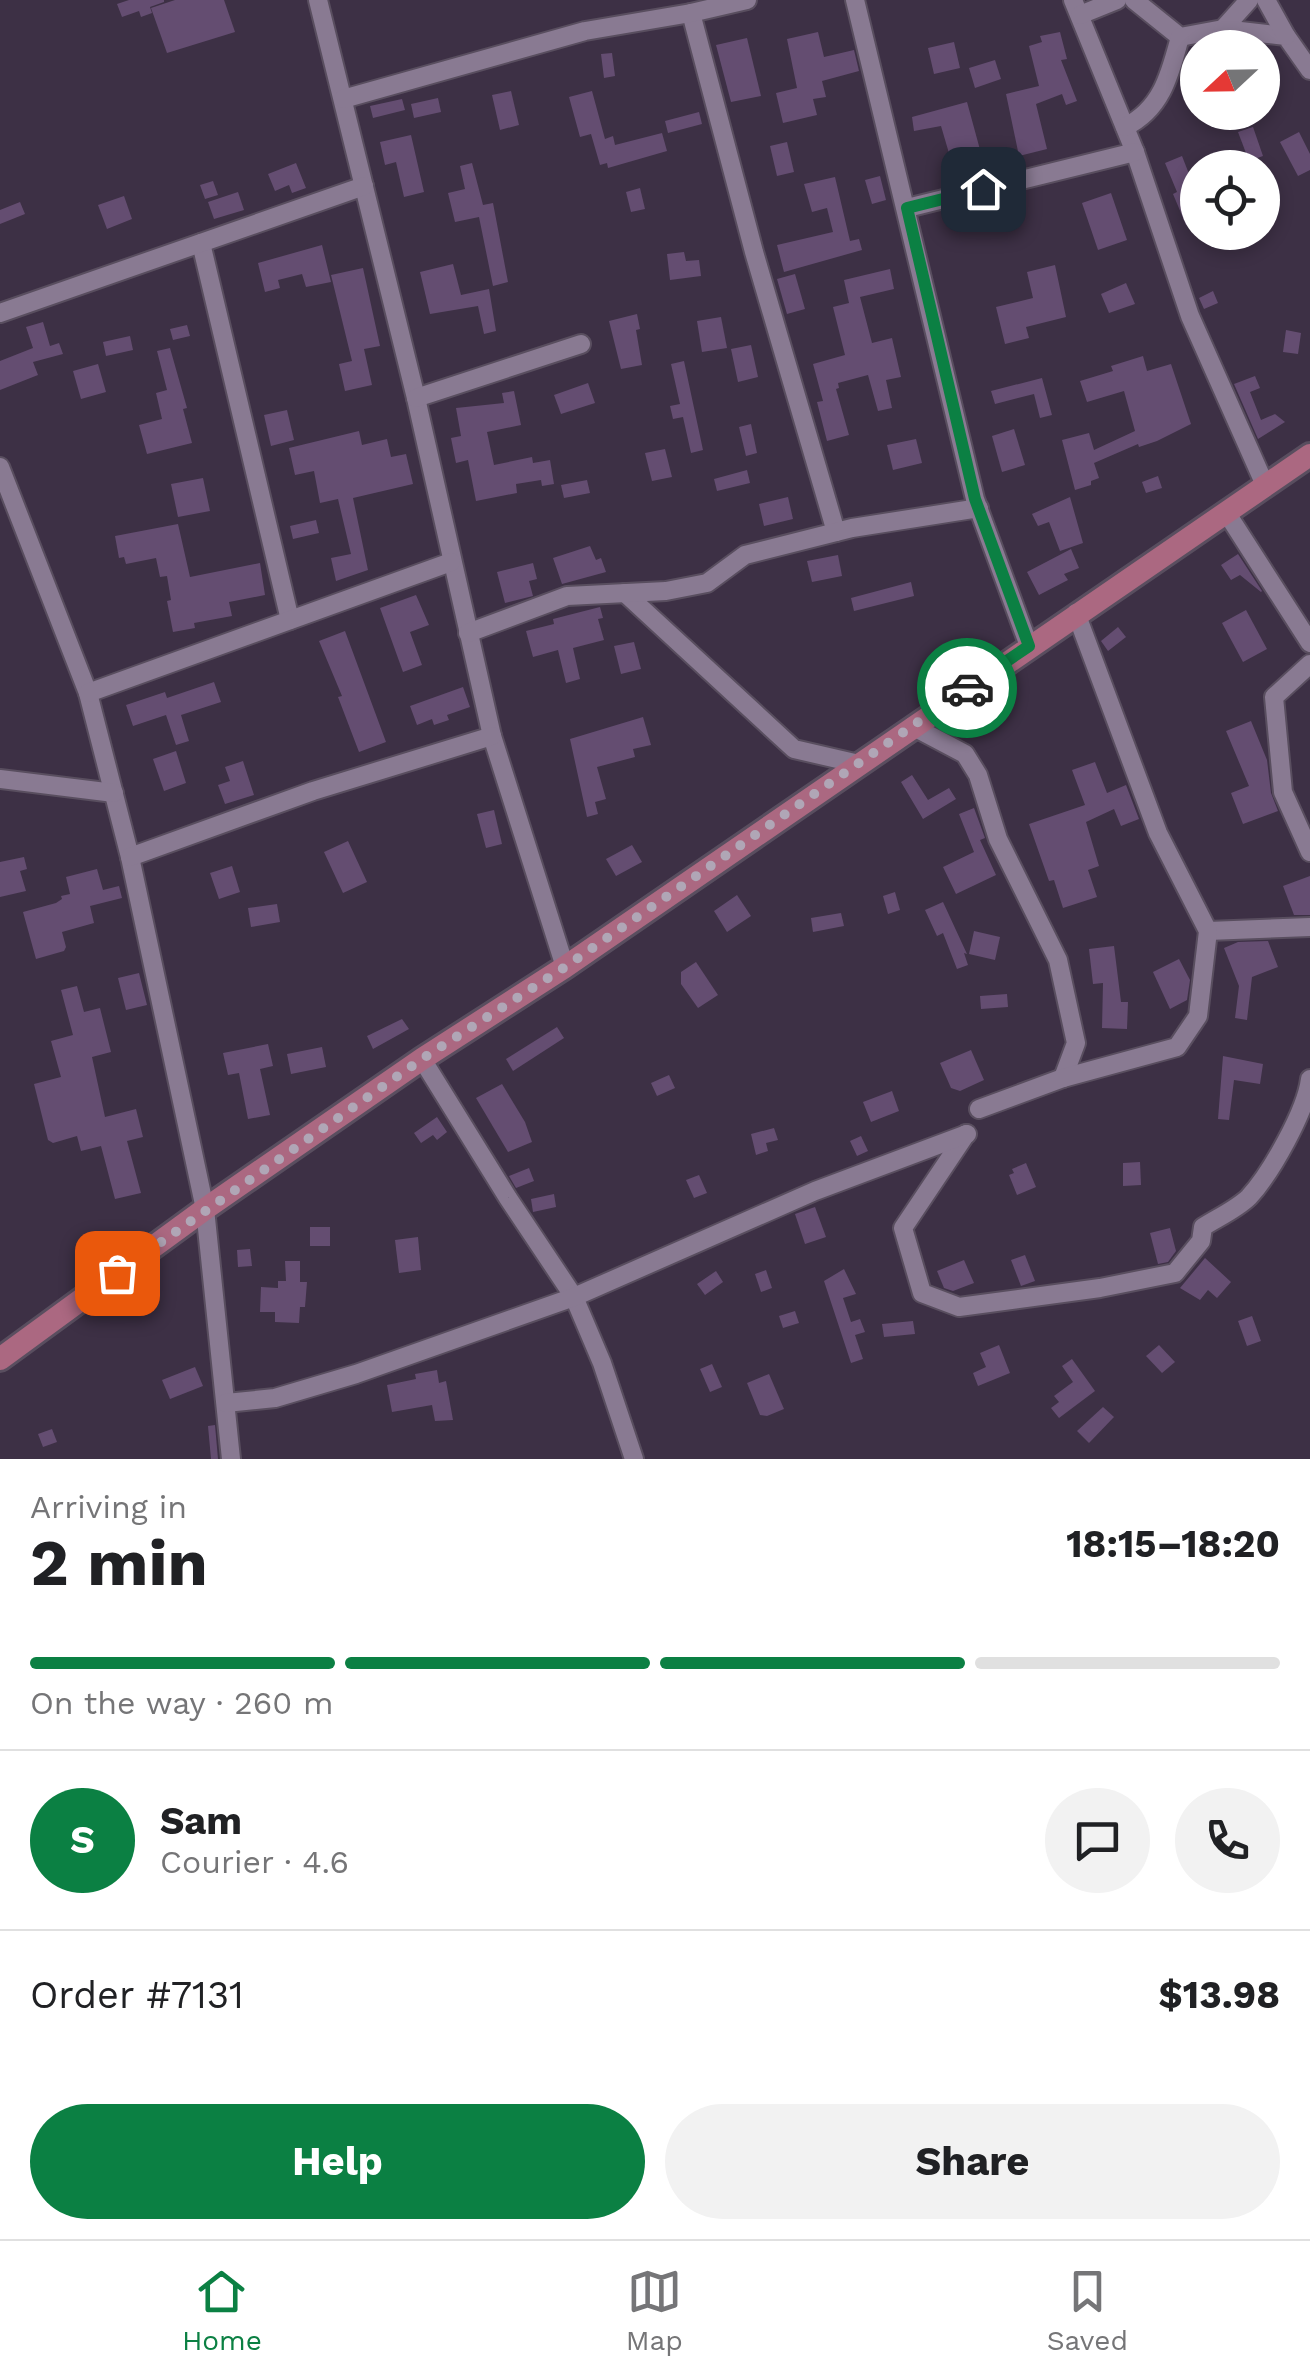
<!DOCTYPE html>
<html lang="en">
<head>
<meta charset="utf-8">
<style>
  :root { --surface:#fff; --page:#f2f2f2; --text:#202124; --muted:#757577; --line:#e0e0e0; --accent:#0b8043 }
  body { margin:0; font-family:"Work Sans",sans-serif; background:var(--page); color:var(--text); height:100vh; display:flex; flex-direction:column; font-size:38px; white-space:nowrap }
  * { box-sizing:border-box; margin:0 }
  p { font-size:32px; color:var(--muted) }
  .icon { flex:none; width:55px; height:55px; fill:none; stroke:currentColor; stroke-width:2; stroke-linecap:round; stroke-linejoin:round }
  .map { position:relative; height:1459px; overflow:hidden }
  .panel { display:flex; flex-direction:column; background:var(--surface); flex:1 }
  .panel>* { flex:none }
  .needle { width:65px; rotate:248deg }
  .buttons { position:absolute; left:1180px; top:30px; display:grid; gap:20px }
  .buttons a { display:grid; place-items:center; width:100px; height:100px; border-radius:50%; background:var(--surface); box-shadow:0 5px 15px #0003; font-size:50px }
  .pin { position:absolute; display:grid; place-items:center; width:85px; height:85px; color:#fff; margin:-42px; border-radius:20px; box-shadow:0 5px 15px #0006 }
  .courier { position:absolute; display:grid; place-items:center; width:100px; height:100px; margin:-50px; border:8px solid #0b8043; border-radius:50%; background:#fff; color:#222; box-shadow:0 2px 12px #0007 }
  .overview em { font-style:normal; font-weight:700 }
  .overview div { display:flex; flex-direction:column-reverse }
  .overview { display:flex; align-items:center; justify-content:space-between; height:170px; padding:0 30px }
  h1 { font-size:65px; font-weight:700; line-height:75px }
  .bar { display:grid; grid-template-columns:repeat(4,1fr); gap:15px 10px; align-content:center; height:120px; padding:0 30px }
  .bar i { height:12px; border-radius:8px; background:var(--line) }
  .bar .current { background:var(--accent) }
  .bar p { grid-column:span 4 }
  .line { display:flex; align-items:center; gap:25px; padding:0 30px; border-top:2px solid var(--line) }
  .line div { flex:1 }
  .round { display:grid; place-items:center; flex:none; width:105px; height:105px; border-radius:52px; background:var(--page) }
  .action { display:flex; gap:20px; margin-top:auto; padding:20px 30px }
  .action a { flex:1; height:115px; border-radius:60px; background:var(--accent); color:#fff; font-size:40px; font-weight:700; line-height:115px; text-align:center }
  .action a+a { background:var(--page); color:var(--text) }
  .tab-bar { display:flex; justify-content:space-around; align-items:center; height:140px; border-top:2px solid var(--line); background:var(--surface); font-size:28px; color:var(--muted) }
  .tab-bar a { display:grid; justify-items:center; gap:5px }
  .tab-bar .current { color:var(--accent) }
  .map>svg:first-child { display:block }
  .building { fill:#644d71 }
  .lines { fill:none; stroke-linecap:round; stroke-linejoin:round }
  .minor-casing { stroke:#594e5f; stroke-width:22 }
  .major-casing { stroke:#594e5f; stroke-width:28 }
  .minor { stroke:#897a92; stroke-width:18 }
  .major { stroke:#ab6881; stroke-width:22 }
  .done { stroke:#b0a6b6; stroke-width:10; stroke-dasharray:0 18 }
  .route { stroke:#0b8043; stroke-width:12 }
</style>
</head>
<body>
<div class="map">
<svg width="1310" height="1459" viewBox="0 0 1310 1459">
  <rect width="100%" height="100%" fill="#3d3045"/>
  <g class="building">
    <polygon points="129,0 164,0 164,2 150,7 152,13 141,17 139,11 122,17 117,4"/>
    <polygon points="175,0 224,0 235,32 167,53 151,8"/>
    <polygon points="818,32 824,57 854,50 859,71 822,81 826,97 813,99 817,115 783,123 776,93 797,88 787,39"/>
    <polygon points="1060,32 1067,59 1061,60 1077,101 1066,105 1062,94 1036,104 1047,149 1019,156 1006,94 1039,86 1029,46 1042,42 1040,36"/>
    <polygon points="747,38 761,96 731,102 716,45"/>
    <polygon points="954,42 960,68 934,74 928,48"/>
    <polygon points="612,53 615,76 604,78 601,54"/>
    <polygon points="995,60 1001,79 975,88 969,68"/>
    <polygon points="511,91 519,125 500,130 492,95"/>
    <polygon points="592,91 605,139 613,136 615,145 662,133 667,151 608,168 607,163 600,165 591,134 580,137 569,97"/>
    <polygon points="438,98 441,112 414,118 411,104"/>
    <polygon points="402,99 405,110 373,118 370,106"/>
    <polygon points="967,102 985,168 956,177 941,126 914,131 912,117"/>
    <polygon points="699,112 702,124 668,133 665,121"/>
    <polygon points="1253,127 1263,156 1249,161 1238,132"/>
    <polygon points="1299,132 1310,154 1310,170 1298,176 1280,142"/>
    <polygon points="411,135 424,192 404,197 396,162 385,165 380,142"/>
    <polygon points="787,142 794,172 777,176 770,146"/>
    <polygon points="1182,156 1191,179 1198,180 1198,220 1186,225 1173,194 1177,192 1165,163"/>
    <polygon points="296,163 306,188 292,193 289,185 275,191 268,174"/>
    <polygon points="472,163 483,205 493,203 508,282 493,286 479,217 455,222 448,193 465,189 460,166"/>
    <polygon points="880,176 886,200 872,204 865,180"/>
    <polygon points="835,177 850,241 859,239 862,250 784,272 777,245 833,232 827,208 812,212 804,184"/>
    <polygon points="213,181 218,195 205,199 200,185"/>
    <polygon points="640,188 645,209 631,212 626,192"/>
    <polygon points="238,192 244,210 214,219 208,202"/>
    <polygon points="1111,193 1127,240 1098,250 1082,203"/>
    <polygon points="124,196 132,219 107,229 98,205"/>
    <polygon points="20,202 25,214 0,224 0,210"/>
    <polygon points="322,245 331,282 306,287 302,274 278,280 280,288 265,292 258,263"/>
    <polygon points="684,252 686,261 699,260 701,276 670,280 667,254"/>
    <polygon points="453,264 461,295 489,289 496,331 484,334 478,306 430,314 420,272"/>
    <polygon points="1055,265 1066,317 1026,327 1029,338 1005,344 996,307 1033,298 1027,272"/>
    <polygon points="363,268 380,346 364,349 372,385 345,391 339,364 352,361 331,275"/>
    <polygon points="890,269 894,289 860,297 872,343 892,338 901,377 886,380 892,408 878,411 868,375 838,383 839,388 836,389 849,435 827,441 817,402 823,401 813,364 845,355 833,307 849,303 844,280"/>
    <polygon points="795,274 805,309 787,314 777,279"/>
    <polygon points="1126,283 1135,304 1109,313 1101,294"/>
    <polygon points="1213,291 1218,303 1204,309 1199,298"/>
    <polygon points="637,314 640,329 636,330 642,365 621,369 609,321"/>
    <polygon points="721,317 727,348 702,352 697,321"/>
    <polygon points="43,322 50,346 59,343 63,354 33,362 38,375 0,390 0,361 33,348 26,327"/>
    <polygon points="187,325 190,336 173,340 170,329"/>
    <polygon points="1286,330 1301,333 1298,354 1283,352"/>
    <polygon points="130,336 133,350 106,356 103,342"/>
    <polygon points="751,345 758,377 738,382 731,349"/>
    <polygon points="170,348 187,408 183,409 192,443 147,454 139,425 162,419 156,393 167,390 157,351"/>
    <polygon points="1143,356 1147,371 1171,364 1191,424 1157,441 1139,447 1138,444 1094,463 1099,478 1091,481 1091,485 1075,490 1062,440 1089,433 1094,450 1135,431 1124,391 1087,402 1080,381 1113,371 1111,366"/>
    <polygon points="684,361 703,450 691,453 683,417 673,419 670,406 680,404 671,364"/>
    <polygon points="98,364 106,392 81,399 73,371"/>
    <polygon points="1255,376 1260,388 1250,392 1261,420 1275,414 1285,422 1258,439 1234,384"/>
    <polygon points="1042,378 1052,415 1040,418 1034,394 995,404 991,391"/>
    <polygon points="588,383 595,403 561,414 554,395"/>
    <polygon points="514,391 521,425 487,432 494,465 532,457 533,463 550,460 554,484 542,486 541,480 516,484 517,493 476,501 468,460 456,463 451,438 461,436 456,408 504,403 502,393"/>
    <polygon points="287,410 294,440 271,446 264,415"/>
    <polygon points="751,424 757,453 746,456 739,427"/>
    <polygon points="1014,429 1025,465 1002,472 992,436"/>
    <polygon points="359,431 362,445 387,439 391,457 406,454 413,484 353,498 368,570 336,581 331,558 351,554 338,499 320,503 314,471 295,475 289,448"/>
    <polygon points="916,439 922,463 893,470 887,445"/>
    <polygon points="665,449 672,477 652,481 645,453"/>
    <polygon points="747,470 750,483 717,491 714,479"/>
    <polygon points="1158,476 1162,488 1146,493 1142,482"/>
    <polygon points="203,478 210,511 178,517 171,484"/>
    <polygon points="587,480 590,493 564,498 561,485"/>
    <polygon points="788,497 793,519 764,526 759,504"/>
    <polygon points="1070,497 1083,543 1060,551 1049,522 1038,526 1032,514"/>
    <polygon points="316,520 319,533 293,539 290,526"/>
    <polygon points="178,524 190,577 260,563 265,595 229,602 232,616 194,623 195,628 173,632 167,601 171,600 167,576 160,577 156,558 126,564 124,557 119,558 115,536"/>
    <polygon points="590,546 596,560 601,558 606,572 562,584 553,558"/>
    <polygon points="1071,549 1079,568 1064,574 1068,580 1039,595 1027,572"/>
    <polygon points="1238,554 1262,591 1261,592 1240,575 1231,580 1221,565"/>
    <polygon points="838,555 842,576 812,582 807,561"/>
    <polygon points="533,563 537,579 529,581 533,596 505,603 497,572"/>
    <polygon points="911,582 914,596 854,611 851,598"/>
    <polygon points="416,595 429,625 410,632 422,665 403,672 380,608"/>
    <polygon points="600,607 603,618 598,619 604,640 573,648 580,679 566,683 558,650 533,657 526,631 554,624 553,619"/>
    <polygon points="1246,610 1267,649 1243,662 1222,623"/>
    <polygon points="1118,627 1126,637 1108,651 1101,641"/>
    <polygon points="345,631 386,742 359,752 338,697 342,696 319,641"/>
    <polygon points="634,642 641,669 621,674 614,646"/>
    <polygon points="214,682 221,702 181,715 189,741 176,745 166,715 133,726 126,705 165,692 167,698"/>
    <polygon points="463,687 470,707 447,715 449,720 434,725 432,719 417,725 410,706"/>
    <polygon points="643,717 651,745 633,749 635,757 597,767 606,799 595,802 598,814 587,817 570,739"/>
    <polygon points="1251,721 1267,760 1271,793 1278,811 1243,824 1231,793 1249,786 1226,731"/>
    <polygon points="176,751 186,783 164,791 153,759"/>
    <polygon points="243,761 254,795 225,804 218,785 230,781 225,767"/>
    <polygon points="1095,762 1107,793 1126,785 1139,819 1121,826 1114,809 1086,822 1099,866 1088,870 1097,897 1063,908 1054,880 1049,881 1029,824 1085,805 1072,770"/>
    <polygon points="912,775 928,800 949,788 956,799 923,819 901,782"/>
    <polygon points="974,808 985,838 980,840 996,875 956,894 943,867 974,852 959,814"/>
    <polygon points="494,810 502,844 486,848 477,814"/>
    <polygon points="348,841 367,882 343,893 324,852"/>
    <polygon points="632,845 642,862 616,876 606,859"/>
    <polygon points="24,857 27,869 20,871 26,891 0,897 0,862"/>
    <polygon points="232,866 240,892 219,899 210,873"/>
    <polygon points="97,869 103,890 119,886 122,898 90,906 94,923 62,932 66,947 64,951 36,959 23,912 56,903 62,899 61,896 70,894 66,877"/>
    <polygon points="1310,876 1310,915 1294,915 1283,886"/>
    <polygon points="895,892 900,910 888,914 883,896"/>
    <polygon points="737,895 751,916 727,932 714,911"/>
    <polygon points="943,902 967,954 964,953 968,965 957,969 943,933 937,936 925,910"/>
    <polygon points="277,904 280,922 251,927 248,908"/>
    <polygon points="841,913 844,926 813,932 811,918"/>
    <polygon points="974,931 1000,937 995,960 969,954"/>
    <polygon points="1268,941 1278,967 1252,977 1247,1020 1235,1018 1239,986 1224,948 1238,942"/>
    <polygon points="1114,946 1121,1002 1128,1002 1127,1029 1102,1028 1103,983 1093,984 1089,949"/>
    <polygon points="1179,959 1190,980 1187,1000 1170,1009 1153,972"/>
    <polygon points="696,962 718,995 698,1008 681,984 681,972"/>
    <polygon points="139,973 147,1005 126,1010 118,978"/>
    <polygon points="77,986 84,1012 100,1008 111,1052 92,1057 105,1117 136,1109 143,1137 127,1141 141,1193 115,1199 101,1146 81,1151 77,1136 53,1143 48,1140 34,1084 61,1077 51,1041 73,1035 61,990"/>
    <polygon points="1007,994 1008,1007 981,1009 980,996"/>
    <polygon points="402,1019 409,1029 373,1049 367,1036"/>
    <polygon points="557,1027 564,1038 513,1071 506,1059"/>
    <polygon points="268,1044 273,1066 260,1069 270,1115 248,1119 239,1073 228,1075 223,1053"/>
    <polygon points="322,1047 326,1067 291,1074 287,1054"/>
    <polygon points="971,1050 984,1080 960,1091 951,1088 940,1063"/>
    <polygon points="1223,1056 1263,1064 1260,1084 1234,1080 1229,1120 1218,1119"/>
    <polygon points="669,1075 675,1088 657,1096 651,1083"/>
    <polygon points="502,1084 525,1122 532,1142 508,1152 476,1098"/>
    <polygon points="892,1091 899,1111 871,1122 863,1102"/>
    <polygon points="437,1117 447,1132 437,1140 433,1135 421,1143 414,1133"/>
    <polygon points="774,1128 778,1140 766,1143 768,1151 756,1155 751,1134"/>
    <polygon points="861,1136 868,1151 857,1156 850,1141"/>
    <polygon points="1140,1162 1141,1185 1123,1186 1123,1163"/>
    <polygon points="1026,1163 1036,1187 1017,1195 1009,1175 1014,1173 1012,1169"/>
    <polygon points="529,1168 534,1181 516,1188 509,1176"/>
    <polygon points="699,1175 707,1193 694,1198 686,1180"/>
    <polygon points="554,1194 556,1207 533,1212 531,1199"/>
    <polygon points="815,1207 826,1237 805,1244 795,1214"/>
    <rect x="310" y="1227" width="20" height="19"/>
    <polygon points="1170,1228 1176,1251 1168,1262 1158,1264 1150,1233"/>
    <polygon points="418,1237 421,1270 399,1273 395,1240"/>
    <polygon points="250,1249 252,1266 238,1267 237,1250"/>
    <polygon points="1025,1255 1035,1281 1021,1286 1011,1260"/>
    <polygon points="1205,1258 1231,1282 1217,1298 1208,1290 1200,1300 1180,1288"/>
    <polygon points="964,1260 974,1283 953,1291 944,1288 937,1271"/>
    <polygon points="285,1261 300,1261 300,1282 307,1282 305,1307 300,1307 299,1323 275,1322 275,1312 260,1312 261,1287 278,1288 278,1281 286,1281"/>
    <polygon points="844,1269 856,1294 843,1298 851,1322 860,1319 865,1332 855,1335 863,1359 851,1363 824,1281"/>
    <polygon points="766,1270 772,1288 761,1292 755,1274"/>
    <polygon points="716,1271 723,1282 705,1295 697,1284"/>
    <polygon points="795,1311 799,1323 783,1328 779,1316"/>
    <polygon points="1252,1316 1261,1341 1247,1346 1238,1321"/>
    <polygon points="913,1321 915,1334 884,1337 882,1324"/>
    <polygon points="999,1345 1010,1373 978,1386 973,1373 986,1367 980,1353"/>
    <polygon points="1159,1345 1175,1362 1162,1373 1146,1356"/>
    <polygon points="1072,1359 1095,1391 1059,1418 1051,1408 1059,1402 1054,1396 1073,1382 1062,1366"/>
    <polygon points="712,1364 722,1387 710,1392 700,1369"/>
    <polygon points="195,1367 203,1386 170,1399 162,1380"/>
    <polygon points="437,1370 439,1383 446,1381 453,1420 435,1421 432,1405 392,1412 387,1385 416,1379 415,1374"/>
    <polygon points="769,1374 784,1409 767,1416 760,1415 747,1383"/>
    <polygon points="1103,1407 1114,1417 1089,1443 1077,1431"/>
    <polygon points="215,1425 218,1459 211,1459 208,1426"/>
    <polygon points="52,1429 57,1442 43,1447 38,1434"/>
  </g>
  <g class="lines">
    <g class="minor-casing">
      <g id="minor">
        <polyline points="318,0 416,398 492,736 565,967"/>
        <polyline points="855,0 975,499 1029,646"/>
        <polyline points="1073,0 1135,152 1190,316 1265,485"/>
        <polyline points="1134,0 1180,37 1223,29 1286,36 1310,70"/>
        <polyline points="1266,0 1286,36"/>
        <polyline points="691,13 754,252 836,532"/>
        <polyline points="1080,15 1117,0"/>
        <polyline points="1223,29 1249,0"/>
        <polyline points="343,99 585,31 691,13 747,0"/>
        <path d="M1125 127C1162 109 1170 74 1180 37"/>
        <polyline points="907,208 1135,152"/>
        <polyline points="201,243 290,620"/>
        <polyline points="0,313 364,186"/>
        <polyline points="416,398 581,344"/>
        <polyline points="0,467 88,693 130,857 205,1209 231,1459"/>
        <polyline points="1226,512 1310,643"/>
        <polyline points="625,593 794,749 859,764"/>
        <polyline points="468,633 567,596 666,591 707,583 745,555 852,528 979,508"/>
        <polyline points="1310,664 1274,697 1283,792 1310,852"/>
        <polyline points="88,693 451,562"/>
        <polyline points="912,726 965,754 978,775 998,839 1058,960 1076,1043 1063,1078"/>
        <polyline points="0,779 114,793"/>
        <polyline points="130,857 313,791 492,736"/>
        <polyline points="1208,931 1310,927"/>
        <polyline points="422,1059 508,1198 574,1297 602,1363 634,1459"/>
        <polyline points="979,1109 1063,1078 1177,1047 1198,1016 1208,931 1158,833 1076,613"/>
        <path d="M966 1134 903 1228 922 1293 959 1307 1100 1288 1175 1273 1201 1241 1203 1227C1217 1218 1237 1209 1249 1197 1271 1173 1306 1111 1310 1079"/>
        <polyline points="226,1403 275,1398 356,1374 574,1297 815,1191 967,1134"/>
      </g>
    </g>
    <g class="major-casing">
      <polyline id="major" points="0,1359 205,1209 422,1059 565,967 1310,455"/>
    </g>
    <use href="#minor" class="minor"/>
    <use href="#major" class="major"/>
  </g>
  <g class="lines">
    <polyline class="done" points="117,1273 422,1059 565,967 967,688"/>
    <polyline class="route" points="967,688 1029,646 975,499 907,208 983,189"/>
  </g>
</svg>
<div class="buttons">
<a><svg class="needle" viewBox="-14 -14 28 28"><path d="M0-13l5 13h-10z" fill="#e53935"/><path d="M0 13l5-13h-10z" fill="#757577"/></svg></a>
<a><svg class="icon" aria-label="locate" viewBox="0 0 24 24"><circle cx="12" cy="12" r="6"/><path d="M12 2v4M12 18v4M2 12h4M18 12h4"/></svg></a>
</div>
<div class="pin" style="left:117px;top:1273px;background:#ea580c"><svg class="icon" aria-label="bag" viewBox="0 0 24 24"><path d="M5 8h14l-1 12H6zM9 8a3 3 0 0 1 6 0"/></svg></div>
<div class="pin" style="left:983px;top:189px;background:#1f2937"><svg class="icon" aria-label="home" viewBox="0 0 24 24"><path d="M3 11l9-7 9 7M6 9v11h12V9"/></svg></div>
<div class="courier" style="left:967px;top:688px"><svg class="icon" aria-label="car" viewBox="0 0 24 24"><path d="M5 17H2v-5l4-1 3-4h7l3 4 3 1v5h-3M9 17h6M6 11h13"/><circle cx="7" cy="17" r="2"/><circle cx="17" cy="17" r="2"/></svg></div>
</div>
<section class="panel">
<div class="overview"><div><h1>2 min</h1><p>Arriving in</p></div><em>18:15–18:20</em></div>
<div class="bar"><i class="current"></i><i class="current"></i><i class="current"></i><i></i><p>On the way · 260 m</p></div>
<div class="line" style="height:180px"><b class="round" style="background:var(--accent);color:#fff">S</b><div><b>Sam</b><p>Courier · 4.6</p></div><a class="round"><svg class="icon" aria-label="chat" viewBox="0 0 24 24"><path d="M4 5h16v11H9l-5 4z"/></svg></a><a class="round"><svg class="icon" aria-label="phone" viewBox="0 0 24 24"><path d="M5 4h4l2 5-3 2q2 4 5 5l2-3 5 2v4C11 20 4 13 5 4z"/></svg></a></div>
<div class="line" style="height:130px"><div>Order #7131</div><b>$13.98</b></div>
<div class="action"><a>Help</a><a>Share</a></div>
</section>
<nav class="tab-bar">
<a class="current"><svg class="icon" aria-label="home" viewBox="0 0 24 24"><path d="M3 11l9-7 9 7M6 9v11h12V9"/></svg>Home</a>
<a><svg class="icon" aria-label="map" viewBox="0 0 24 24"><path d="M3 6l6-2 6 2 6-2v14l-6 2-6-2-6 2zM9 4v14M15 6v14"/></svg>Map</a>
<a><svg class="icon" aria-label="saved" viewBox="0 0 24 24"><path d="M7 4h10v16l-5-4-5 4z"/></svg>Saved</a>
</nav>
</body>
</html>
